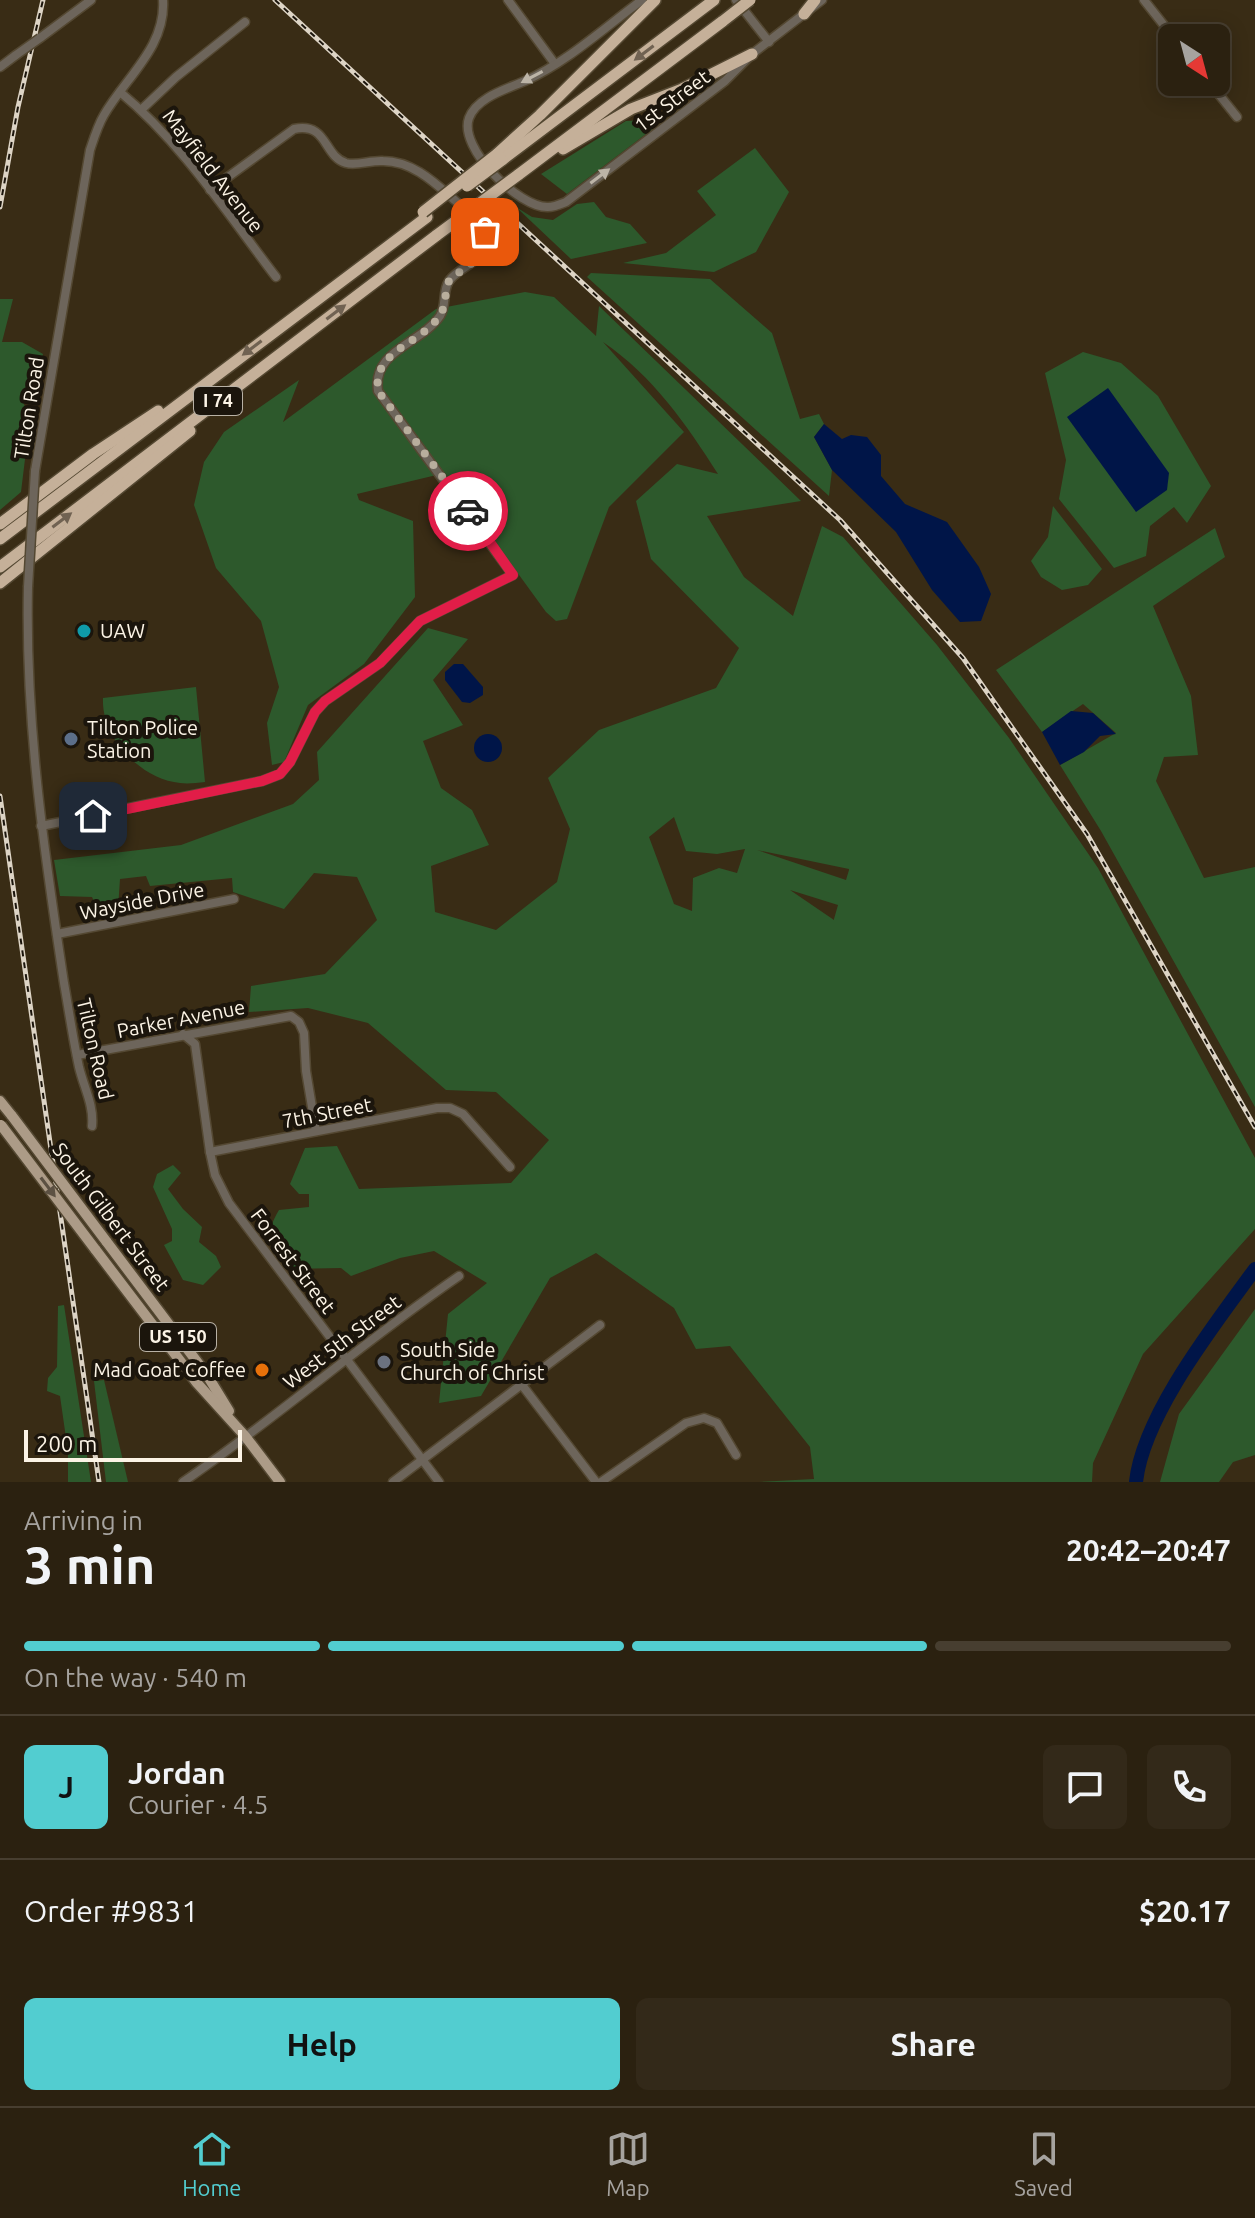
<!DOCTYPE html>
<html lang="en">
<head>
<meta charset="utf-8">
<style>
  :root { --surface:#2b2110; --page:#332919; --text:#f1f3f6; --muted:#a6a39f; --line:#473e30; --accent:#52cdd0 }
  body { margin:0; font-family:Ubuntu,sans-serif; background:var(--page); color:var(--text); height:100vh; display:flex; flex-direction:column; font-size:30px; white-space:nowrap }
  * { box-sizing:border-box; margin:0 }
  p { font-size:26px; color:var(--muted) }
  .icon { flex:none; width:44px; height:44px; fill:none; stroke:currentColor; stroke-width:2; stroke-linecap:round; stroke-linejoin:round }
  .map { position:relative; height:1482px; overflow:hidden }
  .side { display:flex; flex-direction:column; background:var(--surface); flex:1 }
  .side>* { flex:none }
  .needle { width:52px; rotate:144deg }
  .fabs { position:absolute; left:1158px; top:24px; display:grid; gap:16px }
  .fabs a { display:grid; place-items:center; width:72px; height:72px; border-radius:12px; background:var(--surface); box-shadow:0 4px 20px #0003,0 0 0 2px var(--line); font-size:40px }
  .scale { position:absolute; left:24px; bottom:20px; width:218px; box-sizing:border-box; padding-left:8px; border:4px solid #fcf4e6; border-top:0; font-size:22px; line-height:28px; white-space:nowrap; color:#fcf4e6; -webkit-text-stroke:6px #1b150c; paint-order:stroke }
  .pin { position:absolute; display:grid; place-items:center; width:68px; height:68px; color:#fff; margin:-34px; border-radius:16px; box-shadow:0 4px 12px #0006 }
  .courier { position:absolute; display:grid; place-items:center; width:80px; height:80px; margin:-40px; border:6px solid #e11d48; border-radius:50%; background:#fff; color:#222; box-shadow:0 2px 10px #0007 }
  .overview em { font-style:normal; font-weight:700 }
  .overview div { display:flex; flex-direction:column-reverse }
  .overview { display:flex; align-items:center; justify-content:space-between; height:136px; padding:0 24px }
  h1 { font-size:52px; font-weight:700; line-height:60px }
  .bar { display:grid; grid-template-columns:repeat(4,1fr); gap:12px 8px; align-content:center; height:96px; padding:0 24px }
  .bar i { height:10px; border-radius:6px; background:var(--line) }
  .bar .active { background:var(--accent) }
  .bar p { grid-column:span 4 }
  .line { display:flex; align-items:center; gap:20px; padding:0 24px; border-top:2px solid var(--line) }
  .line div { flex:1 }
  .round { display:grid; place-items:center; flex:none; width:84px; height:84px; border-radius:12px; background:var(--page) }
  .button { display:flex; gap:16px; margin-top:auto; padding:16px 24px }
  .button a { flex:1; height:92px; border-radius:12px; background:var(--accent); color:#111; font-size:32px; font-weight:700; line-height:92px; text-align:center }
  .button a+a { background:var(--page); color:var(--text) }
  .menu { display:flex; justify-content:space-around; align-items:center; height:112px; border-top:2px solid var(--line); background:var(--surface); font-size:22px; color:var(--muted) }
  .menu a { display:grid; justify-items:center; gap:4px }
  .menu .active { color:var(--accent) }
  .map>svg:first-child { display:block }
  .green { fill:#2d592c; fill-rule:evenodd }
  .water { fill:#001548 }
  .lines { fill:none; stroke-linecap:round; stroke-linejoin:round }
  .river { stroke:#001548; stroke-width:14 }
  .minor-casing { stroke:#544832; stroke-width:11 }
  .major-casing { stroke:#544832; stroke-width:13 }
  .highway-casing { stroke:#544832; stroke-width:14 }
  .minor { stroke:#6d655b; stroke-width:8 }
  .major { stroke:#ac9b87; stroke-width:10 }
  .highway { stroke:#c5b099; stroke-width:11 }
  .rail-casing { stroke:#ddd4c5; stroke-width:5 }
  .rail { stroke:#1b150c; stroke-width:2; stroke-dasharray:6; stroke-linecap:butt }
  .minor-bridge-casing { stroke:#544832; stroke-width:11; stroke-linecap:butt }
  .major-bridge-casing { stroke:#544832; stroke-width:13; stroke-linecap:butt }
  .highway-bridge-casing { stroke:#544832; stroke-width:14; stroke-linecap:butt }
  .minor-bridge { stroke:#6d655b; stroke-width:8 }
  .major-bridge { stroke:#ac9b87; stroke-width:10 }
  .highway-bridge { stroke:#c5b099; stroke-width:11 }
  .oneway { fill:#706252 }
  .oneway2 { fill:#bcb4a7 }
  .oneway3 { fill:#5c5143 }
  .done { stroke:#b8ae9d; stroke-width:8; stroke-dasharray:0 14.4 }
  .route { stroke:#e11d48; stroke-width:10 }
  .culture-dot { fill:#0f9aa8; stroke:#1b150c; stroke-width:3 }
  .service-dot { fill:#5c6f8a; stroke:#1b150c; stroke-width:3 }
  .worship-dot { fill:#6b7280; stroke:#1b150c; stroke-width:3 }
  .food-dot { fill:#e8710a; stroke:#1b150c; stroke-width:3 }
  .labels { text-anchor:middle; stroke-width:8; stroke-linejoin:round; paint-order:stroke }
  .shield { fill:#1b150c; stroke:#b8b1a5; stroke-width:2 }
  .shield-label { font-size:18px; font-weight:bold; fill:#fcf4e6 }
  .street-label { font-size:20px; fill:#fcf4e6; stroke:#1b150c }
  .poi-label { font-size:20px; fill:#fcf4e6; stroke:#1b150c; text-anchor:start }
</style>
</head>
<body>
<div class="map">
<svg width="1255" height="1482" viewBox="0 0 1255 1482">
  <rect width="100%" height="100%" fill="#392c15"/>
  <g class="green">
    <polygon points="648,120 654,128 567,194 541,174 626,121"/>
    <polygon points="755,148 789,192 756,252 714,272 623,263 666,253 716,215 697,191"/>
    <polygon points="594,202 606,217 630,224 647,243 571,259 516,207 532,217 553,220 577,204"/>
    <polygon points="591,273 710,279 772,333 800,419 819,414 824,424 814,437 832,470 829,496 587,277"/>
    <path d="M525 292 554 297 596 336 599 306 801 501 707 516 744 577 793 616 822 526 843 537 937 645 1009 738 1098 868 1255 1158V1229L1143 1354 1093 1463 1092 1482H759L814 1479 810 1447 730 1346 696 1349 674 1308 596 1253 550 1278 481 1396 439 1403 448 1314 487 1283 434 1251 400 1258 351 1276 341 1268 288 1269C269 1244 262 1239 279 1210L309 1207V1194H299L290 1184 305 1148 337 1146 359 1189 511 1183 549 1140 496 1092 446 1090 368 1023 308 1008 249 1012 251 986 325 974 377 920 357 877 314 873 284 909 233 892 232 878 150 886 146 876 120 879 118 909 101 916 92 897 60 896 54 860 181 845 293 804 319 780 317 752 428 628 468 639 433 680 463 725 423 741 441 788 472 810 489 845 431 866 435 912 496 930 557 882 570 829 548 778 599 730 716 688 739 648 651 559 636 501 677 464 718 474C686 424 653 376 603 342L684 432 609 507 567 619 556 621 546 612 445 473 357 494 359 500 413 521 415 597 364 664 308 705 284 762 272 765 267 723 279 687 261 621 216 568 194 505 204 462 224 432 299 380 283 422 436 309ZM674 817 686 851 717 854 745 849 737 873 719 868 693 878 692 911 674 904 649 837ZM757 850 849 869V870L846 880ZM790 890 838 905 834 919V920Z"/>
    <polygon points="0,299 13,299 2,342 22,342 43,354 34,394 23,402 30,418 21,492 0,510"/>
    <polygon points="1083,352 1121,363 1158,396 1211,486 1187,523 1174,507 1150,526 1146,556 1114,568 1059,499 1066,460 1045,373"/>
    <polygon points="1053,506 1102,569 1088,585 1062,590 1041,577 1031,561 1048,537"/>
    <polygon points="1215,528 1225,557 1153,606 1191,696 1198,755 1164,757 1156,781 1204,878 1255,867 1255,1107 1101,831 1060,765 1116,733 1083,704 1042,732 996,670"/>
    <path d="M196 687 205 782C196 783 188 784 180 783 140 779 101 737 103 698Z"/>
    <polygon points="173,1165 181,1173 168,1189 183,1209 202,1227 199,1242 216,1256 221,1267 203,1285 183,1280 164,1245 172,1241 172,1229 153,1187 157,1174"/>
    <polygon points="64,1305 91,1482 68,1482 68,1452 60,1396 47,1391 48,1378 57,1367 58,1306"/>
    <polygon points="1255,1309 1255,1455 1233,1462 1219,1482 1160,1482 1179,1414"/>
    <polygon points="104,1380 128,1482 106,1482 94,1381"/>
  </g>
  <g class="water">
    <polygon points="1108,388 1169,473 1167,490 1136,512 1067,417"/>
    <polygon points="824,424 842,439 851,435 867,437 881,455 881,476 905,504 947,522 979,567 991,594 981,621 960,622 932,590 896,532 832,470 814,437"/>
    <polygon points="454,664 463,664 483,687 483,695 470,703 462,702 445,680 445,672"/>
    <polygon points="1071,711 1093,713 1116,734 1100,736 1084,752 1060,765 1042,732"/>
    <circle cx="488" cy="748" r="14"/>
  </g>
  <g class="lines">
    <path class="river" d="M1136 1482C1143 1415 1215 1324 1255 1269"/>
    <g class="minor-casing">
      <g id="minor">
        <polyline points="508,0 555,64"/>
        <path d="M642 0C604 28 567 62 525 81 507 89 477 97 469 118 458 148 519 208 548 207 554 207 561 204 566 202L725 81 752 54 822 0"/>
        <polyline points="736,0 769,42"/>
        <polyline points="1144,0 1174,38"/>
        <polyline points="40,38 91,0"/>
        <polyline points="0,67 16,55"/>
        <polyline points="1209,82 1237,117"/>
        <path d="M120 92C182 143 227 213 276 277"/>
        <polyline points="142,109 176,77 245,22"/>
        <path d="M35 471 90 150C94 138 98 125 104 115 126 77 166 47 163 0"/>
        <path d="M28 587C25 721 44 851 64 983 69 1011 73 1039 79 1067 84 1088 94 1105 92 1126"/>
        <path d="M41 826 262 781 280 774 290 762 315 712 325 701 380 663 420 621 513 575 378 391C372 350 421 344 440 316 447 305 442 292 449 281 456 271 469 266 478 258 503 235 468 212 451 197 431 179 410 161 383 161 371 160 357 166 346 163 323 156 328 122 294 129L210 190"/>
        <polyline points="57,934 234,899"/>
        <polyline points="183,1034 195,1044 210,1152 215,1175 229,1203 439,1482"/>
        <polyline points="77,1055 291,1016 299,1022 304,1033 306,1071 316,1131"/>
        <polyline points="210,1152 437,1108 450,1108 463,1114 510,1167"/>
        <polyline points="522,1385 596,1482"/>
        <path d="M183 1482C278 1417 364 1341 459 1276"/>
        <polyline points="393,1482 600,1325"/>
        <polyline points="601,1482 686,1423 704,1418 717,1423 736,1455"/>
      </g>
    </g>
    <g class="major-casing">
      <g id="major">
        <polyline points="0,1101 12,1116"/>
        <polyline points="106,1241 207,1375 229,1411"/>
        <polyline points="95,1249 197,1383 245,1436 280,1482"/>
      </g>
    </g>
    <g class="highway-casing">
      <g id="highway">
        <polyline points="804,14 815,0"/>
        <polyline points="563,149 631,109 682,89 752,54"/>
        <polyline points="497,154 540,115 655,0"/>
        <polyline points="502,160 714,0"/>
        <polyline points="518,175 723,21"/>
        <polyline points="0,524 93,454 158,411"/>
        <polyline points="0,539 427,217"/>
        <polyline points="0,567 437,235"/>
        <polyline points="0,583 190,431"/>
      </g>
    </g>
    <use href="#minor" class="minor"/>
    <use href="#major" class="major"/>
    <use href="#highway" class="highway"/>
    <g class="rail-casing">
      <g id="rail">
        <polyline points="275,0 840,520 963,658 1087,834 1255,1127"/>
        <polyline points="0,207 18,107 43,0"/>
        <polyline points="0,796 99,1482"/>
      </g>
    </g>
    <use href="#rail" class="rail"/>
    <g class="minor-bridge-casing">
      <g id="minor-bridge">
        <polyline points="16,55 40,38"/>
        <polyline points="28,587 35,471"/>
      </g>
    </g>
    <g class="major-bridge-casing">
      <g id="major-bridge">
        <polyline points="12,1116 106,1241"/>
        <polyline points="1,1125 95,1249"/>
      </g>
    </g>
    <g class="highway-bridge-casing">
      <g id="highway-bridge">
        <polyline points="723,21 750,0"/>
        <polyline points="467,186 502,160"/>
        <polyline points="423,212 497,154"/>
        <polyline points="437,235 518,175"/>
      </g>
    </g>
    <use href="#minor-bridge" class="minor-bridge"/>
    <use href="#major-bridge" class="major-bridge"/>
    <use href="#highway-bridge" class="highway-bridge"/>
  </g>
  <defs><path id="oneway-solid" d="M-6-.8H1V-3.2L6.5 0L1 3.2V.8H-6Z" transform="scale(2)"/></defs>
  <g class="oneway">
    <use href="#oneway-solid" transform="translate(644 53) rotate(143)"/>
    <use href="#oneway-solid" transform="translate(336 312) rotate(-37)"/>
    <use href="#oneway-solid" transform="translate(252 348) rotate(143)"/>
    <use href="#oneway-solid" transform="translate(62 520) rotate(-37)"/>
  </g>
  <g class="oneway2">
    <use href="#oneway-solid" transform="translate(532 77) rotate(152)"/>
    <use href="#oneway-solid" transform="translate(600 176) rotate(-37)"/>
  </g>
  <use class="oneway3" href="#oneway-solid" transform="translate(48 1187) rotate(53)"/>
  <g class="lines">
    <path class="done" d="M468 511 378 391C372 350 422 344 440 315 447 305 444 290 450 279L479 258 486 248 485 232"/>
    <polyline class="route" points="93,816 262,781 280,774 290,762 315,712 325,701 380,663 420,621 513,575 468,511"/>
  </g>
  <circle class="culture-dot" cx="84" cy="631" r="8"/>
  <circle class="service-dot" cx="71" cy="739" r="8"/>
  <circle class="worship-dot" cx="384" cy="1362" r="8"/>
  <circle class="food-dot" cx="262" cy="1370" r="8"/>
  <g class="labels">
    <g class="shield">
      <rect x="194" y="387" width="48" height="28" rx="6"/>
      <rect x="140" y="1323" width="76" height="28" rx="6"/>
    </g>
    <g class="shield-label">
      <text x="218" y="407">I 74</text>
      <text x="178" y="1343">US 150</text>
    </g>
    <g class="street-label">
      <text transform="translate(672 101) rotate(-37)" y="7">1st Street</text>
      <text transform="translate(213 171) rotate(52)" y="7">Mayfield Avenue</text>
      <text transform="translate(29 408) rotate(-81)" y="7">Tilton Road</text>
      <text transform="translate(142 901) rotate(-11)" y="7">Wayside Drive</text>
      <text transform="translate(181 1019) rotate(-11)" y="7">Parker Avenue</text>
      <text transform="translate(95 1049) rotate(77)" y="7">Tilton Road</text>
      <text transform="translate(327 1113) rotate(-11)" y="7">7th Street</text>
      <text transform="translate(111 1217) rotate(53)" y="7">South Gilbert Street</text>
      <text transform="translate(293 1261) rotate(53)" y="7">Forrest Street</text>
      <text transform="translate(342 1342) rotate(-37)" y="7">West 5th Street</text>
    </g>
    <g class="poi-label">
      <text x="100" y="638">UAW</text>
      <text x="87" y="735">Tilton Police<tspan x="87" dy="23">Station</tspan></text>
      <text x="400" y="1357">South Side<tspan x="400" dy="23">Church of Christ</tspan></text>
      <text x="246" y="1377" text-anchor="end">Mad Goat Coffee</text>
    </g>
  </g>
</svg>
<div class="fabs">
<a><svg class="needle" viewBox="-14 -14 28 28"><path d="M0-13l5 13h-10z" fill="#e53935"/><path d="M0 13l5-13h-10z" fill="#a6a39f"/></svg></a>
</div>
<div class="scale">200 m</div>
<div class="pin" style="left:485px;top:232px;background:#ea580c"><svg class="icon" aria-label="bag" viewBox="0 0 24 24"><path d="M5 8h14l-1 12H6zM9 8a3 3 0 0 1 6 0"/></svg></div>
<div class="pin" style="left:93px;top:816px;background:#1f2937"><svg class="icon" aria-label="home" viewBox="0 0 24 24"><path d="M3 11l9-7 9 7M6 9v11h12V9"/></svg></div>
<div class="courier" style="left:468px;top:511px"><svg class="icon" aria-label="car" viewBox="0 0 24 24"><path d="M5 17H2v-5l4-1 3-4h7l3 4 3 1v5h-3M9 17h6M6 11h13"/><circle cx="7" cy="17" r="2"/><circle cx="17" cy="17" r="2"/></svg></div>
</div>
<section class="side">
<div class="overview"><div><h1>3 min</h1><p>Arriving in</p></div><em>20:42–20:47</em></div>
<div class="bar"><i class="active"></i><i class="active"></i><i class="active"></i><i></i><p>On the way · 540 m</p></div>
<div class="line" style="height:144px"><b class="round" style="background:var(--accent);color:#111">J</b><div><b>Jordan</b><p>Courier · 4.5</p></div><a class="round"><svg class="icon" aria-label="chat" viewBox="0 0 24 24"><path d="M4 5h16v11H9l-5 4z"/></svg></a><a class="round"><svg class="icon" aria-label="phone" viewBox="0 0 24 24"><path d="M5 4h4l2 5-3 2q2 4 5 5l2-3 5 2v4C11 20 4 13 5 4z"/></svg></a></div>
<div class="line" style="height:104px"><div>Order #9831</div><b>$20.17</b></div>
<div class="button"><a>Help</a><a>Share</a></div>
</section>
<nav class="menu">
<a class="active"><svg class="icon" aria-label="home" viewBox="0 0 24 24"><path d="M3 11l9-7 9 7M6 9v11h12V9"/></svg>Home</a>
<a><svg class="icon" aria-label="map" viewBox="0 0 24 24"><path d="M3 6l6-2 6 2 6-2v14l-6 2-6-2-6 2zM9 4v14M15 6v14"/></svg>Map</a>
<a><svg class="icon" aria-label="saved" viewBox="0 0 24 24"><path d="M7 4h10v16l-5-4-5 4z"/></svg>Saved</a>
</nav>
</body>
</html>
